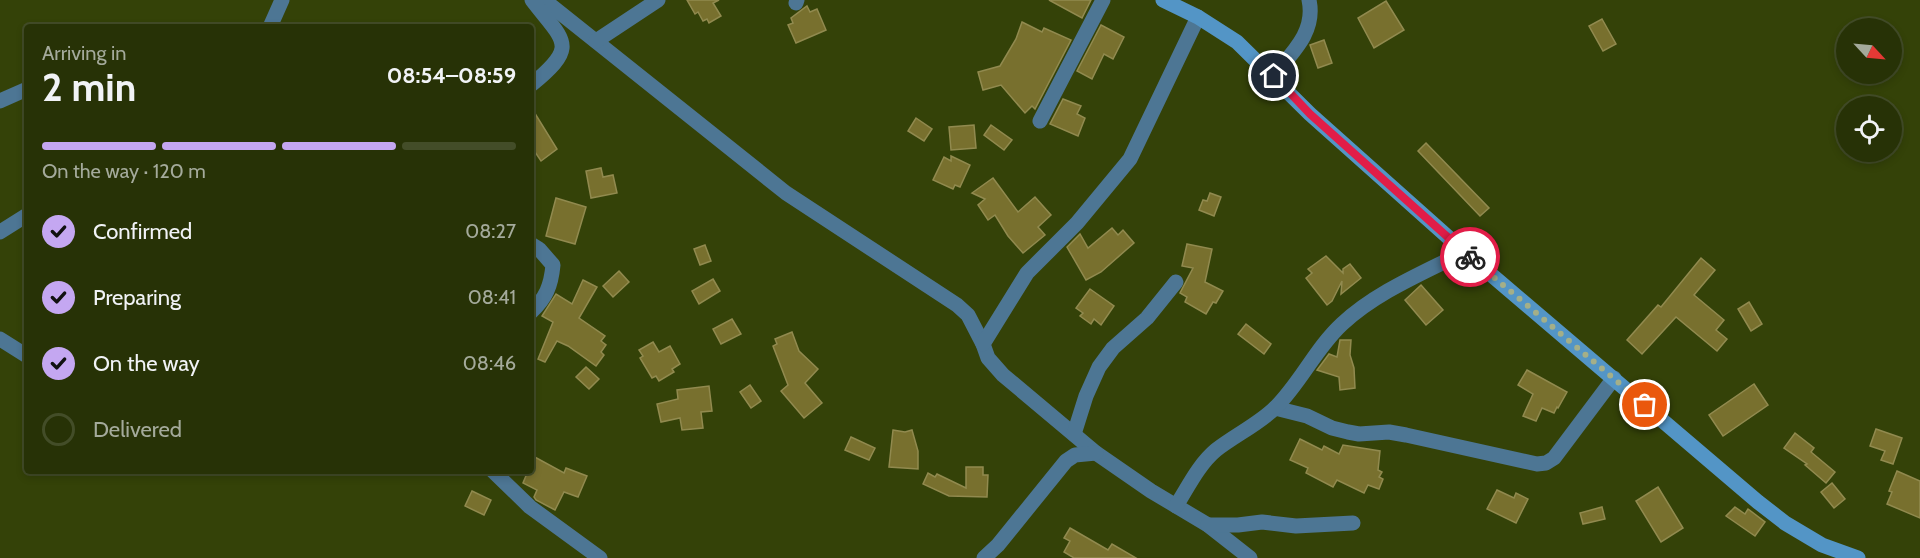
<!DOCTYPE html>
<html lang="en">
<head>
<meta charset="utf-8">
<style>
  :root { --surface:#273206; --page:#333e14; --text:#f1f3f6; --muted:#a4aa9b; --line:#434d28; --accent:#c4a7f1 }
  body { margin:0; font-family:Cabin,sans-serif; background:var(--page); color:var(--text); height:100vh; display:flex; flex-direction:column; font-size:22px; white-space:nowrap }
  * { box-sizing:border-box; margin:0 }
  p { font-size:20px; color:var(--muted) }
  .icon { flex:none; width:33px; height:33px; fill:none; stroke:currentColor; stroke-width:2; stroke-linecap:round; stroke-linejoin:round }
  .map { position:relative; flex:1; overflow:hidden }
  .side { position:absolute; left:24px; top:24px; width:510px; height:450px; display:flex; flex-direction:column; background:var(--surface); border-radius:6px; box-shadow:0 3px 9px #0003,0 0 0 2px var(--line) }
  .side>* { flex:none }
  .needle { width:39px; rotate:116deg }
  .buttons { position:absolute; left:1836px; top:18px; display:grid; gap:12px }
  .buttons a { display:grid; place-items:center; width:66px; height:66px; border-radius:50%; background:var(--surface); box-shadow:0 3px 9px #0003,0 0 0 2px var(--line); font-size:30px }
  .pin { position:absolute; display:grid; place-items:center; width:51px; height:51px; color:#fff; margin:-26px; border:3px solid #fff; border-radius:50%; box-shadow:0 2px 6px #0007 }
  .courier { position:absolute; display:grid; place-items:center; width:60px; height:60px; margin:-30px; border:4px solid #e11d48; border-radius:50%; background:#fff; color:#222; box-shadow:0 2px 8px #0007 }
  .overview em { font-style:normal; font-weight:800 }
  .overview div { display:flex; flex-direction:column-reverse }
  .overview { display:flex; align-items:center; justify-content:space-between; height:102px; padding:0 18px }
  h1 { font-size:39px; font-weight:800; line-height:45px }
  .bar { display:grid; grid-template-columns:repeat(4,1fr); gap:9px 6px; align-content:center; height:72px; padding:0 18px }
  .bar i { height:8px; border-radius:4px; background:var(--line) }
  .bar .active { background:var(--accent) }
  .bar p { grid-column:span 4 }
  ol { padding:0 18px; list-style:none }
  li { display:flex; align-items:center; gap:18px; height:66px }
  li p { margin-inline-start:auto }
  li .icon { padding:6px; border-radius:50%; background:var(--accent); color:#111; stroke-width:4 }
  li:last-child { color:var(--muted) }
  li i { width:33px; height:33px; border:3px solid var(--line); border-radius:50% }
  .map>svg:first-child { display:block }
  .building { fill:#78702e; stroke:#918a4f; stroke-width:1.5 }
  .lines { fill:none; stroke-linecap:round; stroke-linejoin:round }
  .street { stroke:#4d7694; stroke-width:15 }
  .secondary { stroke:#5395c6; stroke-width:15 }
  .done { stroke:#a4af88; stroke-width:6; stroke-dasharray:0 10.8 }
  .route { stroke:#e11d48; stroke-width:8 }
</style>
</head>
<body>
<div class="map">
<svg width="1920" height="558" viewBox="0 0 1920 558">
  <rect width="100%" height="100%" fill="#344208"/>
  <g class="building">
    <polygon points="687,0 719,0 713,3 721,16 709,23 707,19 703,21 698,12 695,14"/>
    <polygon points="1049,0 1091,0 1082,18"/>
    <polygon points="1386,1 1404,30 1374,48 1358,18"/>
    <polygon points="807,6 810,12 817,9 826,30 796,43 788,25 793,23 791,18"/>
    <polygon points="1602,19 1616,44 1603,51 1589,26"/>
    <polygon points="1022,22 1042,32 1044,28 1071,40 1035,109 1032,106 1025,113 1001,85 983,90 978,72 1000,66 1016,39"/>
    <polygon points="1101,25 1124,37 1113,59 1104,54 1092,79 1077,71"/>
    <polygon points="1324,40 1332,63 1318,68 1310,45"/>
    <polygon points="1063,99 1081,106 1077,114 1085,118 1078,136 1050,124"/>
    <polygon points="531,107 557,149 541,161 531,146"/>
    <polygon points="916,118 932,129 924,141 908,131"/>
    <polygon points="974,125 976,148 951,150 949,127"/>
    <polygon points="991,125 1012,140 1004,150 984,135"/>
    <polygon points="1426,143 1489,208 1480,216 1418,151"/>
    <polygon points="951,156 970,165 960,187 955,185 953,189 933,180 944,157 951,161"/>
    <polygon points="601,168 603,177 613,175 617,193 591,198 586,171"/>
    <polygon points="993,178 1018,212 1035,197 1051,215 1038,227 1045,235 1023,253 1008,236 995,215 988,220 978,205 985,199 972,193"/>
    <polygon points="1210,193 1221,197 1214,216 1199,210 1203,200 1207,201"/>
    <polygon points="556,198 586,207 575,244 546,236"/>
    <polygon points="1112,228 1118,235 1123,230 1134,243 1101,272 1086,280 1067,247 1080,234 1088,248"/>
    <polygon points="1187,244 1212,249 1205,282 1223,291 1216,303 1213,302 1206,314 1185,302 1187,297 1180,293 1193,268 1182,266"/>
    <polygon points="705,245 711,261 700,265 694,249"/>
    <polygon points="1326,256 1343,273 1343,269 1350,264 1361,278 1341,294 1342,281 1332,301 1327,305 1306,278 1312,273 1308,269"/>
    <polygon points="1701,258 1715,270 1694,295 1724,320 1716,330 1727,339 1717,351 1676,317 1642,354 1627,340 1658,305 1661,307"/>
    <polygon points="619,271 629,282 613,297 603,286"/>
    <polygon points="713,279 720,291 699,304 692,291"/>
    <polygon points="583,280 597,287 579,318 605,336 601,341 606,345 601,352 604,355 596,366 568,346 557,341 545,362 538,359 553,322 542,316 556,294 572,304"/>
    <polygon points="1421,285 1443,310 1426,325 1405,300"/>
    <polygon points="1090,289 1114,306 1101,325 1094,319 1091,324 1080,316 1083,313 1076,308"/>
    <polygon points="1749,302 1762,324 1751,331 1738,309"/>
    <polygon points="732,319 741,334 721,344 713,329"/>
    <polygon points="1246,324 1271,344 1264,354 1238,334"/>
    <polygon points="792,332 799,351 818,369 805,383 822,403 804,418 781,391 788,385 773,346 777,344 775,339"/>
    <polygon points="1340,340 1351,340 1350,355 1354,368 1355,388 1340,390 1339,377 1317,370 1329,354 1337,357"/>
    <polygon points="653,342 659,352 670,346 680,364 672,369 674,372 659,381 656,376 652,378 640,358 643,356 639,350"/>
    <polygon points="586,367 599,379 589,389 576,377"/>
    <polygon points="1527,370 1567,392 1558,408 1557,407 1554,413 1542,408 1536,421 1523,416 1533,394 1518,385"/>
    <polygon points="1754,384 1768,405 1723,436 1709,415"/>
    <polygon points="750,385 761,401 751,408 740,392"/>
    <polygon points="709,386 712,411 701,412 703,428 682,430 680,418 661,422 657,404 678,399 677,390"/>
    <polygon points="1876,429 1902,438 1893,464 1881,460 1885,451 1870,446"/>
    <polygon points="893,430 905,432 912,430 918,451 918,469 889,467"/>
    <polygon points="1795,433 1814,448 1811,452 1835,472 1826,483 1805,465 1807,464 1784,448"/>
    <polygon points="851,437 875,448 869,460 845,450"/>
    <polygon points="1300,439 1322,450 1324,446 1339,454 1343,445 1380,451 1378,470 1382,472 1379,477 1383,479 1379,489 1368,485 1364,493 1337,480 1333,487 1306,473 1308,468 1290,460"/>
    <polygon points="531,455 564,473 566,468 587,476 578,497 564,492 555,510 536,500 534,497 537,490 523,483 528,471 531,471"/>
    <polygon points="966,467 983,467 983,475 988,475 987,497 949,496 923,484 928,473 935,477 937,474 966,488"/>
    <polygon points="1897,471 1920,481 1920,518 1887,504 1892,492 1889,491"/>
    <polygon points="1832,483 1845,499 1834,508 1821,492"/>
    <polygon points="1658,487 1683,528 1661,542 1636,501"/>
    <polygon points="1497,490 1514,498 1516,493 1528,499 1516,523 1487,509"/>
    <polygon points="472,491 491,500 484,515 465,506"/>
    <polygon points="1602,507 1605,519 1583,524 1580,513"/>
    <polygon points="1735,507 1745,514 1748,509 1765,522 1755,536 1726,516"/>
    <polygon points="1070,528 1108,550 1112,544 1136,558 1074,558 1064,552 1070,541 1064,538"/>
  </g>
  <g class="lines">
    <g class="street">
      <polyline points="544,0 786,193 957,305 968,315 983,344 988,358 1003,375 1096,453 1151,491 1208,525 1250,558"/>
      <polyline points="796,3 797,0"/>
      <polyline points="270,27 282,0"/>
      <polyline points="596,41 658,0"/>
      <path d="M1273 76C1292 53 1316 32 1309 0"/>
      <path d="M531 85C580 45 564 42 532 0"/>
      <polyline points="0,101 27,89"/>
      <polyline points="1040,121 1103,0"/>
      <polyline points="0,232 27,215"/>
      <path d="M531 244 539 249 553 265C551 286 546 298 531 312"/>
      <polyline points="0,339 27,356"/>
      <polyline points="983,344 1027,273 1077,223 1130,159 1198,17"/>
      <polyline points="1275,408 1307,416 1332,428 1348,432 1359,434 1389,432 1406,435 1537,464 1546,463 1554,458 1614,378"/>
      <polyline points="1074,434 1086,396 1099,367 1113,348 1147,318 1176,282"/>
      <polyline points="493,471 530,507 600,558"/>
      <path d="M1176 506C1188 487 1199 464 1216 450 1235 435 1259 424 1276 407 1301 382 1316 348 1342 324 1376 292 1423 273 1464 252"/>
      <polyline points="1208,525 1238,525 1262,522 1296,526 1353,523"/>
      <polyline points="984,558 998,545 1066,461 1075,455 1096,453"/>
    </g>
    <polyline class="secondary" points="1163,0 1198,17 1237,42 1310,114 1467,254 1758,502 1785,523 1822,545 1858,558"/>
  </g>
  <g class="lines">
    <polyline class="done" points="1470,257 1645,405"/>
    <polyline class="route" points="1274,76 1310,114 1470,257"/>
  </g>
</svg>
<div class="buttons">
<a><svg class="needle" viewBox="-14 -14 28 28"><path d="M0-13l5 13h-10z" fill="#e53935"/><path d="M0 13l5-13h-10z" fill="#a4aa9b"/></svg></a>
<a><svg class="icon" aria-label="locate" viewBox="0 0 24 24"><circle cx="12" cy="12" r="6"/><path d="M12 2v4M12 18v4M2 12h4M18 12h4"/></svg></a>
</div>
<div class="pin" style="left:1645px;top:405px;background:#ea580c"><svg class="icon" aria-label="bag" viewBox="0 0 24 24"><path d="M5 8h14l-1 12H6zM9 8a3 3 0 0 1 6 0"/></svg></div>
<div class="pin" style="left:1274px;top:76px;background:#1f2937"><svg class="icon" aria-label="home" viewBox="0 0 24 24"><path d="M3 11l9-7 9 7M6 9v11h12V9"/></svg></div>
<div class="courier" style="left:1470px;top:257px"><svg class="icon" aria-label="bike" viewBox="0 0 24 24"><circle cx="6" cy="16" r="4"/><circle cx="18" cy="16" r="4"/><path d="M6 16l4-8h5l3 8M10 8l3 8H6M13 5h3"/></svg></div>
<section class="side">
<div class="overview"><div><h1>2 min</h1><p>Arriving in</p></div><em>08:54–08:59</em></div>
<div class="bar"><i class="active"></i><i class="active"></i><i class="active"></i><i></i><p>On the way · 120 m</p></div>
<ol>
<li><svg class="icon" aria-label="check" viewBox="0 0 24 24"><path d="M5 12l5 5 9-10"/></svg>Confirmed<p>08:27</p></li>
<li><svg class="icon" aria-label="check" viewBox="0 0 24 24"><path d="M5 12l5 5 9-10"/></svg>Preparing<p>08:41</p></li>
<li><svg class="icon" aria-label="check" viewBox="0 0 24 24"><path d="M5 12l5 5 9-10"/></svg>On the way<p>08:46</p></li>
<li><i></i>Delivered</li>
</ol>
</section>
</div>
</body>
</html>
